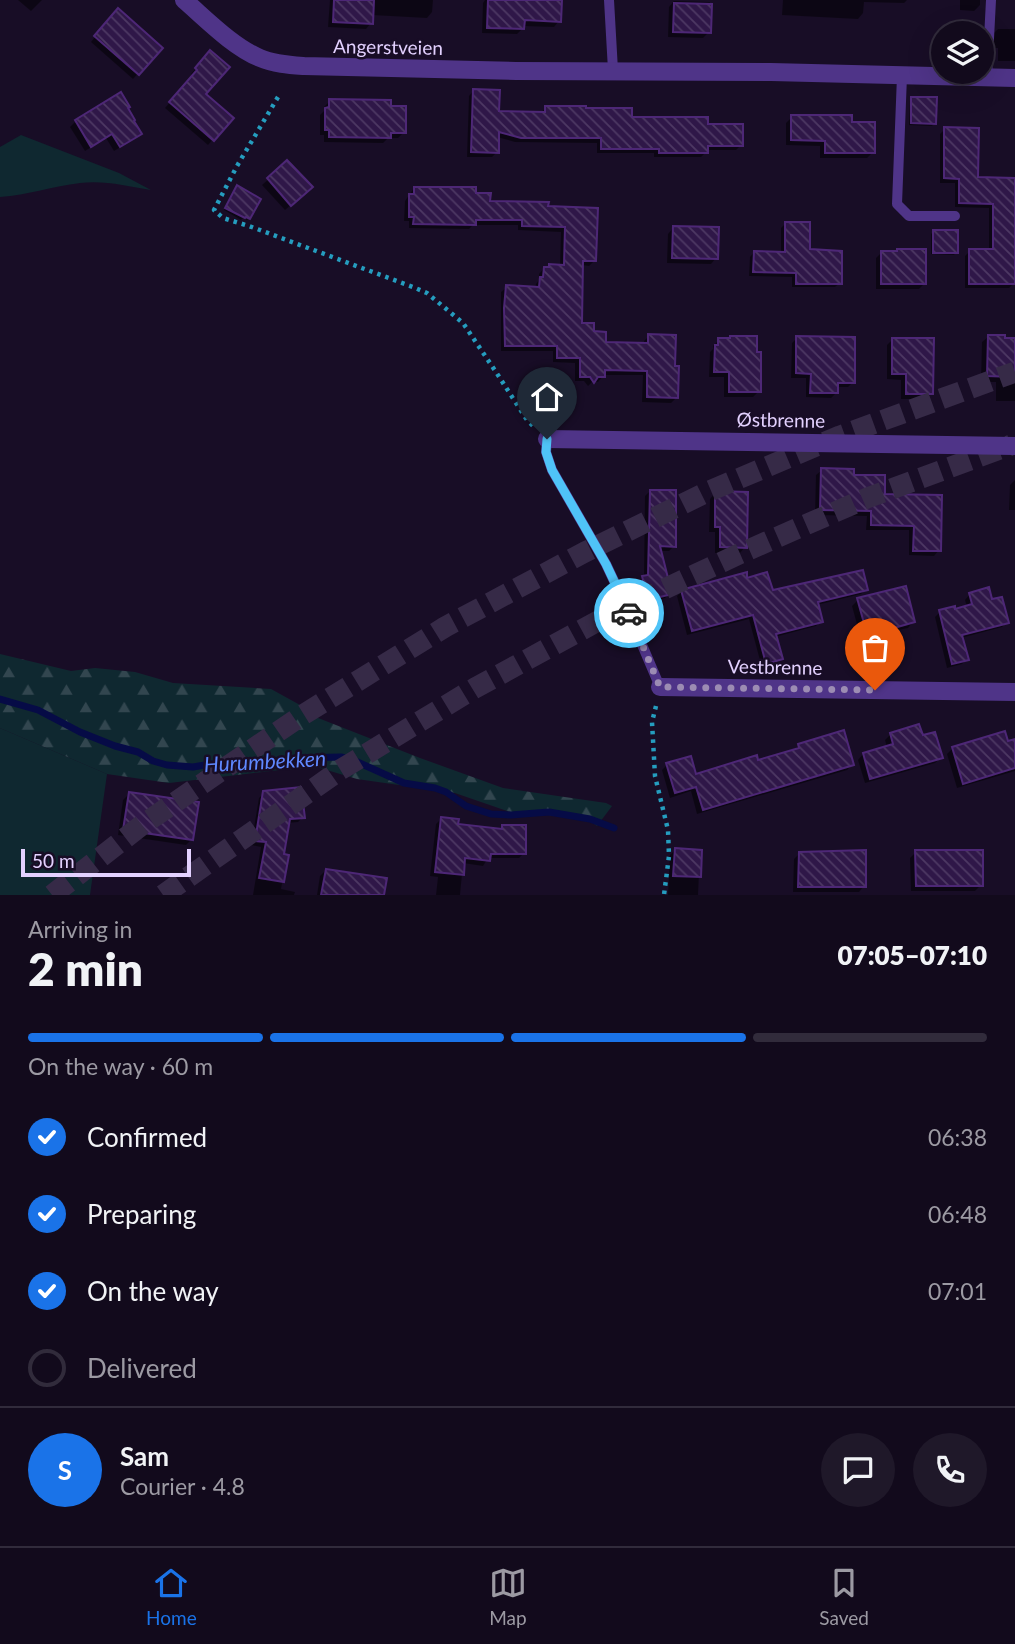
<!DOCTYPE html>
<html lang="en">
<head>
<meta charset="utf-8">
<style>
  :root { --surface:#120a1c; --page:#1f1829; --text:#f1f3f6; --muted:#9c9aa3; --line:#312b3b; --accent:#1a73e8 }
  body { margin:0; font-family:Lato,sans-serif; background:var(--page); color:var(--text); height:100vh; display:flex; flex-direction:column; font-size:26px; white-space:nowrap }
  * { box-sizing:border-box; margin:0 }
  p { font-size:23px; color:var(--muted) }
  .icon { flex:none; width:38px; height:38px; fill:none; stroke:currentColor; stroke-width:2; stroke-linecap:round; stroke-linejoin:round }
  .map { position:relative; height:895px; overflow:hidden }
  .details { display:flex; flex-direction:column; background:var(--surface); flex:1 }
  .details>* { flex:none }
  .buttons { position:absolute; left:931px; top:21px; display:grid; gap:14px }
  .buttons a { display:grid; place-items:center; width:63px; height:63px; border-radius:50%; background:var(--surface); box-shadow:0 7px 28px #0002,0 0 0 2px var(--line); font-size:35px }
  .scale { position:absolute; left:21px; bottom:18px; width:170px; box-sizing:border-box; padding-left:7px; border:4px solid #e3d1ff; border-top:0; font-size:19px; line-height:24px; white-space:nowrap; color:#e3d1ff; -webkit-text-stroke:5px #180d26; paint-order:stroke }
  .pin { position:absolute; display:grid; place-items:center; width:60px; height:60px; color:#fff; margin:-72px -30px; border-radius:50% 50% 50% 0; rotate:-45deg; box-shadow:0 0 7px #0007 }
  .pin .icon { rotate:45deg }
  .courier { position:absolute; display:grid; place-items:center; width:70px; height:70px; margin:-35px; border:5px solid #4fc3f7; border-radius:50%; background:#fff; color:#222; box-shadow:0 2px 9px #0007 }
  .head em { font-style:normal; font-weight:800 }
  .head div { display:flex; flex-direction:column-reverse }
  .head { display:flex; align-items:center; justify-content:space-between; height:119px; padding:0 28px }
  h1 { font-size:46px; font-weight:800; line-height:52px }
  .bar { display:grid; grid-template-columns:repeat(4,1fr); gap:10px 7px; align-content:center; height:84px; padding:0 28px }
  .bar i { height:9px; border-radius:5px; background:var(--line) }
  .bar .on { background:var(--accent) }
  .bar p { grid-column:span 4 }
  .line { display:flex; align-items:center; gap:18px; padding:0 28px; border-top:2px solid var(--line) }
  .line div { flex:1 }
  .round { display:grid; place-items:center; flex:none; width:74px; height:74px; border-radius:37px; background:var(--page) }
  ol { padding:0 28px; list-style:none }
  li { display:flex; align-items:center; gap:21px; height:77px }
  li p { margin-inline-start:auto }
  li .icon { padding:7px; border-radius:50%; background:var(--accent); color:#fff; stroke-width:4 }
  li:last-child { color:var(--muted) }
  li i { width:38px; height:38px; border:4px solid var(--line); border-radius:50% }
  .tab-bar { display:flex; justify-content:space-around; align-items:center; height:98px; border-top:2px solid var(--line); background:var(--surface); font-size:19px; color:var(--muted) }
  .tab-bar a { display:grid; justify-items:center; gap:4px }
  .tab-bar .on { color:var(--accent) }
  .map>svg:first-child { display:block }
  .green { fill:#0f2830 }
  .forest { fill:url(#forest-firs) }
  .shadow { fill:#0007 }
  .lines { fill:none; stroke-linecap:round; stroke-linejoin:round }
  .stream { stroke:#060b46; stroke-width:7 }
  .building { fill:url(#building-back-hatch); stroke:#4d2776; stroke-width:2 }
  .highway-tunnel { stroke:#362a47; stroke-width:21; stroke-dasharray:21 10; stroke-linecap:butt }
  .path { stroke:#259dbf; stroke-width:4.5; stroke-dasharray:3.5 5; stroke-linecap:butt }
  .lane { stroke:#4f3488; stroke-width:10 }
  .street { stroke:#4f3488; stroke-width:18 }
  .done { stroke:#9c8cb3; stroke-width:7; stroke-dasharray:0 12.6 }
  .route { stroke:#4fc3f7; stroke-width:9 }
  .labels { text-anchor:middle; stroke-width:5; stroke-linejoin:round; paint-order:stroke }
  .street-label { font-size:19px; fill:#e3d1ff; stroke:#180d26 }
  .water-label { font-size:21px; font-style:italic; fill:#5f88ff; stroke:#180d26 }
</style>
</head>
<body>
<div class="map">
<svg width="1015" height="895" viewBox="0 0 1015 895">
  <defs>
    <pattern id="forest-firs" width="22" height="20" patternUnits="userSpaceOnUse" patternTransform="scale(1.75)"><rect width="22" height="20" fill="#0f2830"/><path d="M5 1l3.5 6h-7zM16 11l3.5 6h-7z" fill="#32464f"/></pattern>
    <pattern id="building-back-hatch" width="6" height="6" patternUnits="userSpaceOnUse" patternTransform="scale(1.75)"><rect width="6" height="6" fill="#2f1748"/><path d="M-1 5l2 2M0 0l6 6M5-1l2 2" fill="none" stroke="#4d3863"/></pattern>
  </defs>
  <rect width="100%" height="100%" fill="#180d26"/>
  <g class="green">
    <path d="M21 135 119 173 151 190C127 186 104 180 80 183 53 186 28 195 0 197V147Z"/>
    <polygon points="0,728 107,774 90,895 0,895"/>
  </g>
  <polygon class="forest" points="0,654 71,671 95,668 135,672 173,683 271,689 300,705 313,716 420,758 503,788 606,803 612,806 597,826 590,821 561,816 510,812 455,793 357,779 320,768 280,770 169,783 107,774 0,728"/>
  <g class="shadow">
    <polygon points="18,0 42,0 31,11"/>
    <polygon points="330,0 433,0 432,12 427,18 372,15 371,23 366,29 328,27"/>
    <polygon points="485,0 560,0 559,21 554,27 523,26 523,28 517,34 482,33 483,3"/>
    <polygon points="783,0 907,0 904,3 864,2 863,13 858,19 782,15"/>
    <polygon points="949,0 980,0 980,5 974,11 960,10 960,0"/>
    <polygon points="674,1 710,2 709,32 703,38 668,37 669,7"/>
    <polygon points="113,15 161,48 133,79 91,42"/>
    <polygon points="998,29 1015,29 1015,61 998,61 998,48 992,48 993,34"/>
    <polygon points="210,53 204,94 232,118 208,145 165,108 193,76 191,74"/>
    <polygon points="473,91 497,113 540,113 546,108 630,118 707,125 741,145 736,150 706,150 706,152 701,157 654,157 654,153 597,153 597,143 515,142 497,137 497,152 492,157 467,157 469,96"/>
    <polygon points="912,98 934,123 932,126 909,125 910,101"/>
    <polygon points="330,101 389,108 404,132 398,138 388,138 383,143 324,142 324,135 320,135 320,115 324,111 324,107"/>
    <polygon points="126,108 139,133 134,139 114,151 106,138 85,151 70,127 76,121"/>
    <polygon points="792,117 873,152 867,158 820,158 820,146 786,145 786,123"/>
    <polygon points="945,129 977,179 1015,180 1014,283 1009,288 965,288 965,256 970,251 989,251 989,208 955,207 955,183 940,183 940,134"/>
    <polygon points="287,163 305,193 285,210 262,185"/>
    <polygon points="414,188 474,195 489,202 547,207 596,209 594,261 589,266 582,265 580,325 593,333 604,343 644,345 644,341 649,336 673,367 676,398 671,403 642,402 643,375 604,375 598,382 593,381 588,386 584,381 575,381 575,363 553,362 553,351 501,351 501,292 507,287 535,289 536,284 539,280 539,274 544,268 550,266 560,267 561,232 518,230 518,225 473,225 469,229 409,228 409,221 404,221 405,201"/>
    <polygon points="235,190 249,218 247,220 243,218 241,220 224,210"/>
    <polygon points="786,223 808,251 840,283 835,287 792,287 792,277 749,276 750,257 754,252 781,253 781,228"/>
    <polygon points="673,228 716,258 711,264 667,263 668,234"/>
    <polygon points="933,232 956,252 954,255 931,254 931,234"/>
    <polygon points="881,253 925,283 919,289 876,289 876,258"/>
    <polygon points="731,337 755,353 759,391 753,397 724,397 724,377 709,377 710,352 713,349 713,346 719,340 728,340"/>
    <polygon points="988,337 1015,340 1015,401 996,401 996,382 981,382 982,342"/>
    <polygon points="797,338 853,382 848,387 836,387 836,393 831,398 806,397 806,378 791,378 792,343"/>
    <polygon points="893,339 931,394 926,399 901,399 901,380 887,379 887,345"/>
    <polygon points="822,470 852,476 883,495 939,550 934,556 909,555 909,530 866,530 867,516 815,515 816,475"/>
    <polygon points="1015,480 1015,510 1009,510 1010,485"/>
    <polygon points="650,491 674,546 669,551 660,551 670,593 665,598 644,603 638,583 644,577 645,496"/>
    <polygon points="715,493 745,547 740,553 715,553 715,532 709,532 710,499"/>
    <polygon points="745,580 772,592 866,589 861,594 817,605 821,621 816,626 775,637 781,659 776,664 762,668 749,619 687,635 677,596 682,591"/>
    <polygon points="970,594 991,601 1007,622 1002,627 961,638 967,659 962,664 947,668 935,617 940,612 954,611 967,607 965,600"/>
    <polygon points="858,600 913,622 908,628 893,631 895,640 890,646 867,652 864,639 861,639 852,606"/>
    <polygon points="891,734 921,737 941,757 935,763 865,783 858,760 863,754 887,747 885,740"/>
    <polygon points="1015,741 1015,771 957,788 947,754 953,748 1007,744"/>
    <polygon points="799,745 852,765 847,770 697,814 691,791 670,798 662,770 667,765 695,776 757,762 793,751"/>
    <polygon points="264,793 303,817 298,822 287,823 282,855 287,856 281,889 295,892 294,895 253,895 261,847 251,845 259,798"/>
    <polygon points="129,794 192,839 186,845 118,835 123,800"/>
    <polygon points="441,819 456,825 499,831 503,826 524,853 519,858 488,858 483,866 463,863 460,895 436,895 438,877 430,876 436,824"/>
    <polygon points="675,850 700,852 698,895 668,895 670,855"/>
    <polygon points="916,852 981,885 975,891 911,891 910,858"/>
    <polygon points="800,853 864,886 859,892 793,892 794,859"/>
    <polygon points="326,870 383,895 317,895 320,876"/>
  </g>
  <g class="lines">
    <polyline class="stream" points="0,699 38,710 80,732 115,746 138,752 153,761 167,765 193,767 211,764 232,766 298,758 341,757 353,760 404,783 435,788 446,792 466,806 491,814 511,815 549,812 590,819 614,828"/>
  </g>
  <g class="building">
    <polygon points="334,0 374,0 373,24 333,22"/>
    <polygon points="488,0 562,0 561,22 525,20 524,29 487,28"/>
    <polygon points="674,3 712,4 711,33 673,32"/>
    <polygon points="118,8 163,48 139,75 94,36"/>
    <polygon points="210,50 230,67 206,94 234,118 214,141 169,102 197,70 195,68"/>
    <polygon points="473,89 500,90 499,111 545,112 545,106 586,106 586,108 632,108 632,117 708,117 708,124 743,124 743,146 708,146 708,153 659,153 659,149 601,149 601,138 521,138 499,132 499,153 471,152"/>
    <polygon points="121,92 130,107 128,108 135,120 134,121 142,134 120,147 112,134 91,147 75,120"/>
    <polygon points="911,97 937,97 936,124 911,123"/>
    <polygon points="329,99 391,100 391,106 406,106 406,133 391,133 391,138 329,137 329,130 325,130 325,108 329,107"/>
    <polygon points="791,115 852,115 852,122 875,122 875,153 825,153 825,141 791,140"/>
    <polygon points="944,127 979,128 978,177 1015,178 1015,284 969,284 969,249 993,249 993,204 959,203 959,179 944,178"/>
    <polygon points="287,160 313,187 291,206 267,178"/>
    <polygon points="237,185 261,199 250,219 246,217 245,218 225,208"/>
    <polygon points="414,187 476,187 476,193 491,193 490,201 549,202 548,206 598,208 596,261 583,261 582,323 594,323 594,331 606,332 606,342 648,343 648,334 676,335 675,366 679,366 678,398 647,397 647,371 605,370 605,377 598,377 594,383 590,377 580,377 580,358 557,358 557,346 505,346 504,308 506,285 539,287 540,277 543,277 544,267 549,267 549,264 564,265 565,227 522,226 522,220 476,220 476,225 413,224 414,217 409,217 409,194 414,194"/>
    <polygon points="785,222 810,222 810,249 842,251 842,284 796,284 796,273 753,272 754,251 785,252"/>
    <polygon points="673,226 719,227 718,259 672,258"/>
    <rect x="933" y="230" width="25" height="23"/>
    <polygon points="897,249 926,249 926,284 881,284 881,251 897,251"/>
    <polygon points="988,335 1005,335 1005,338 1015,338 1015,377 987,376"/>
    <polygon points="730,336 757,336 757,352 761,352 761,392 729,392 729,372 714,372 715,345 718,345 718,338 730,338"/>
    <polygon points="796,336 855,337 855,383 838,383 838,393 810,393 811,374 796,373"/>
    <polygon points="892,338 934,338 933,394 906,394 906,374 892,374"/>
    <polygon points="821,468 854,469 854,475 885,475 885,494 942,495 941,551 913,551 914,526 871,525 871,511 820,510"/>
    <polygon points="650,490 676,490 676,547 660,546 672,594 648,600 642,576 648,575"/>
    <polygon points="715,491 748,492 747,548 720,547 720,527 715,527"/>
    <polygon points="863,570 868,590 818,602 823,622 776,634 783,659 766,664 753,615 692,631 681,590 747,572 747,578 767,572 773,590"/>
    <polygon points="906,586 915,622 894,628 897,640 873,647 869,634 867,634 857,598"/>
    <polygon points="989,587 992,599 1002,597 1009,623 962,635 969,660 952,664 939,610 955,606 955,609 972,604 969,593"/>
    <polygon points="919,724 923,735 935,732 943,758 870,779 863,753 893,744 890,733"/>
    <polygon points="844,730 854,765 703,810 696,787 675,793 666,763 691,756 696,774 757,755 758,760 799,748 798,744"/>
    <polygon points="1005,731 1008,741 1015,739 1015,768 963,784 952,747"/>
    <polygon points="301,787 305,818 290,819 284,854 289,855 284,882 259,878 266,842 255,841 263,791"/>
    <polygon points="129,792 199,802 193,840 123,830"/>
    <polygon points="441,817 459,819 458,824 502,829 502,825 526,825 526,854 491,854 490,861 465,858 464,875 435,872"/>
    <polygon points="675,848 702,850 701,877 673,876"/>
    <polygon points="866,850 866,887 798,887 799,852"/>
    <polygon points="915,850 983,850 983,886 916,886"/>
    <polygon points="326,869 387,878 384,895 321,895"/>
  </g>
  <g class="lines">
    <g class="highway-tunnel">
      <polyline points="52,895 142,825 301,716 445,627 585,552 707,492 840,436 1015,372"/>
      <polyline points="163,895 340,770 475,688 609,615 739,554 867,498 1011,445"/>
    </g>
    <g class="path">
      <polyline points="278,97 237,166 214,210 223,218 249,226 413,287 427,293 463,323 496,372 527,420 533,426"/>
      <polyline points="656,706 652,722 655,776 668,830 669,856 664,895"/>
    </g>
    <g class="lane">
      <polyline points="609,0 613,70"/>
      <polyline points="902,76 897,204 909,216 955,216"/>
      <polyline points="987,77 991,0"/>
      <polyline points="547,439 546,452 552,470 606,564 623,600 660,687"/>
    </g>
    <g class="street">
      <path d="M184 0C206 19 233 47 260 58 274 64 290 65 304 66L516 71 771 72 1015 78"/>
      <polyline points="547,439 1015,446"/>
      <polyline points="660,687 1015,692"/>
    </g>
  </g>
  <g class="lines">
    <polyline class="done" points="629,613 660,687 875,690"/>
    <polyline class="route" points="547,439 546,452 552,470 606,564 629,613"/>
  </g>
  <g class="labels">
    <g class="street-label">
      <text transform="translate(388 47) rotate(1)" y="7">Angerstveien</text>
      <text transform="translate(781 420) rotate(1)" y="7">Østbrenne</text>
      <text transform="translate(775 667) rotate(1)" y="7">Vestbrenne</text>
    </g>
    <g class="water-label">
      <text transform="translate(265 762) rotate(-3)" y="7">Hurumbekken</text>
    </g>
  </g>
</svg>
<div class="buttons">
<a><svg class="icon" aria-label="layers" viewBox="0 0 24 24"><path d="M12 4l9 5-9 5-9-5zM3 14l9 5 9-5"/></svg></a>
</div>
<div class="scale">50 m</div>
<div class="pin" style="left:875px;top:690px;background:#ea580c"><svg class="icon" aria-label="bag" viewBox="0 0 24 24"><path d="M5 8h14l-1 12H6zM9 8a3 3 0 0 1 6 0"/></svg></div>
<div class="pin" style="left:547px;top:439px;background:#1f2937"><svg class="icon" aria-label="home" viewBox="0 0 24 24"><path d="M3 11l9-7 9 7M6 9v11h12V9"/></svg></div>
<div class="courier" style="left:629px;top:613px"><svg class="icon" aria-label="car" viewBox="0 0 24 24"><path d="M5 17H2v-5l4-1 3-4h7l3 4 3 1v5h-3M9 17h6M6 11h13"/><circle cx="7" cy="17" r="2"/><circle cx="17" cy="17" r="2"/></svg></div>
</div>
<section class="details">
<div class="head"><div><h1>2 min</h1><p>Arriving in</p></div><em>07:05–07:10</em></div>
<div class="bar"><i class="on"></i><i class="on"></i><i class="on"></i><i></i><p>On the way · 60 m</p></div>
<ol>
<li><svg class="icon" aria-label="check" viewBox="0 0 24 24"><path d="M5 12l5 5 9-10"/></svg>Confirmed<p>06:38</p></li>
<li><svg class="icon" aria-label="check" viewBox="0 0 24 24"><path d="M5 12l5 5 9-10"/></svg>Preparing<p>06:48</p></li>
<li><svg class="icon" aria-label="check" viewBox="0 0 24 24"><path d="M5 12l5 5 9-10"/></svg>On the way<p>07:01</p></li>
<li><i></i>Delivered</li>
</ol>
<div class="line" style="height:126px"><b class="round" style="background:var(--accent);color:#fff">S</b><div><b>Sam</b><p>Courier · 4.8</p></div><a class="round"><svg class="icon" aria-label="chat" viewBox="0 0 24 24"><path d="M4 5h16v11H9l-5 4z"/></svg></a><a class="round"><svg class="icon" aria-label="phone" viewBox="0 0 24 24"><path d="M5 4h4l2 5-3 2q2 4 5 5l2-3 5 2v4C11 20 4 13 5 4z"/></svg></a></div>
</section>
<nav class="tab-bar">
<a class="on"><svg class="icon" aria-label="home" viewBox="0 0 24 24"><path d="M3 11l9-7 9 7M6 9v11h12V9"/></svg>Home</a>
<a><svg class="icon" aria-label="map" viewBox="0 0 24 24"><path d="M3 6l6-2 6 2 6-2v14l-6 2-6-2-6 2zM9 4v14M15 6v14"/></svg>Map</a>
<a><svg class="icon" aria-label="saved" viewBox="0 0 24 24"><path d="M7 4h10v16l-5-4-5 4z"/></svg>Saved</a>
</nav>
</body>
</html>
